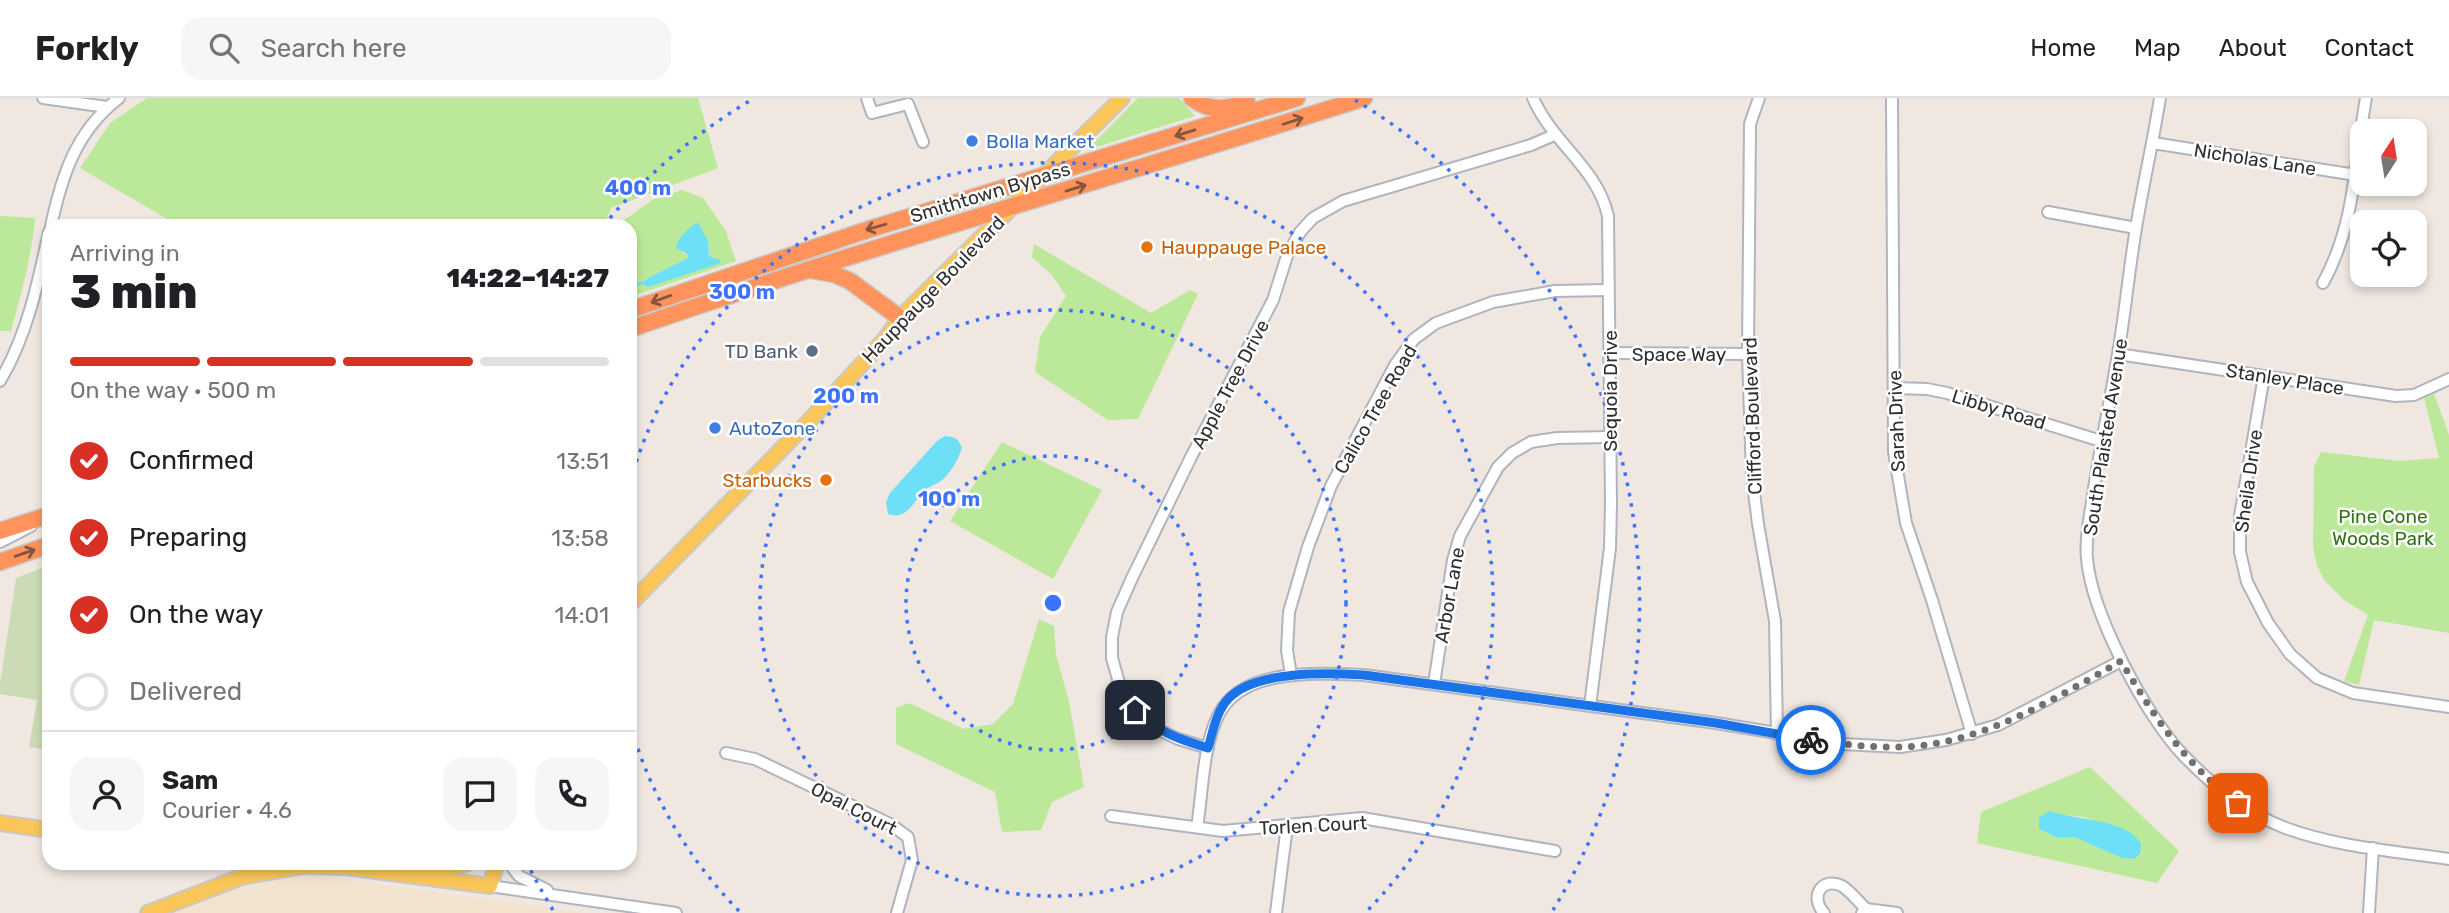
<!DOCTYPE html>
<html lang="en">
<head>
<meta charset="utf-8">
<style>
  :root { --surface:#fff; --page:#f6f6f6; --text:#202124; --muted:#757577; --line:#e0e0e0; --accent:#d93025 }
  body { margin:0; font-family:Rubik,sans-serif; background:var(--page); color:var(--text); height:100vh; display:flex; flex-direction:column; font-size:26px; white-space:nowrap }
  * { box-sizing:border-box; margin:0 }
  p { font-size:23px; color:var(--muted) }
  .icon { flex:none; width:38px; height:38px; fill:none; stroke:currentColor; stroke-width:2; stroke-linecap:round; stroke-linejoin:round }
  .map { position:relative; flex:1; overflow:hidden }
  .panel { position:absolute; left:42px; top:121px; width:595px; height:651px; display:flex; flex-direction:column; background:var(--surface); border-radius:21px; box-shadow:0 4px 10px #0003 }
  .panel>* { flex:none }
  .needle { width:46px; rotate:12deg }
  .buttons { position:absolute; left:2350px; top:21px; display:grid; gap:14px }
  .buttons a { display:grid; place-items:center; width:77px; height:77px; border-radius:14px; background:var(--surface); box-shadow:0 4px 10px #0003; font-size:35px }
  .pin { position:absolute; display:grid; place-items:center; width:60px; height:60px; color:#fff; margin:-30px; border-radius:14px; box-shadow:0 4px 10px #0006 }
  .courier { position:absolute; display:grid; place-items:center; width:70px; height:70px; margin:-35px; border:5px solid #1a73e8; border-radius:50%; background:#fff; color:#222; box-shadow:0 2px 9px #0007 }
  .headline em { font-style:normal; font-weight:800 }
  .headline div { display:flex; flex-direction:column-reverse }
  .headline { display:flex; align-items:center; justify-content:space-between; height:119px; padding:0 28px }
  h1 { font-size:46px; font-weight:800; line-height:52px }
  .bar { display:grid; grid-template-columns:repeat(4,1fr); gap:10px 7px; align-content:center; height:84px; padding:0 28px }
  .bar i { height:9px; border-radius:5px; background:var(--line) }
  .bar .on { background:var(--accent) }
  .bar p { grid-column:span 4 }
  .line { display:flex; align-items:center; gap:18px; padding:0 28px; border-top:2px solid var(--line) }
  .line div { flex:1 }
  .round { display:grid; place-items:center; flex:none; width:74px; height:74px; border-radius:21px; background:var(--page) }
  ol { padding:0 28px; list-style:none }
  li { display:flex; align-items:center; gap:21px; height:77px }
  li p { margin-inline-start:auto }
  li .icon { padding:7px; border-radius:50%; background:var(--accent); color:#fff; stroke-width:4 }
  li:last-child { color:var(--muted) }
  li i { width:38px; height:38px; border:4px solid var(--line); border-radius:50% }
  header { display:flex; align-items:center; gap:42px; box-sizing:border-box; height:98px; padding:0 35px; background:var(--surface); border-bottom:2px solid var(--line) }
  header strong { font-size:33px }
  nav { display:flex; gap:38px; margin-inline-start:auto; font-size:24px }
  .search { width:490px; height:63px; background:var(--page); display:flex; align-items:center; gap:18px; box-sizing:border-box; padding:0 24px; border-radius:21px; color:var(--muted); font-size:26px }
  .map>svg:first-child { display:block }
  .education { fill:#f2e3ce }
  .green { fill:#bce999; fill-rule:evenodd }
  .cemetery { fill:#cbdbb5 }
  .water { fill:#6ddff7 }
  .lines { fill:none; stroke-linecap:round; stroke-linejoin:round }
  .stream { stroke:#6ddff7; stroke-width:2.5 }
  .minor-casing { stroke:#afb4be; stroke-width:14 }
  .major-casing { stroke:#c9c9c9; stroke-width:18 }
  .highway-casing { stroke:#c9c9c9; stroke-width:19 }
  .minor { stroke:#fff; stroke-width:10 }
  .major { stroke:#fac65a; stroke-width:14 }
  .highway { stroke:#ff935b; stroke-width:16 }
  .oneway { stroke:#825640 }
  .done { stroke:#726f6c; stroke-width:7; stroke-dasharray:0 12.6 }
  .route { stroke:#1a73e8; stroke-width:9 }
  .ring { fill:none; stroke:#3d73ff; stroke-width:3.5; stroke-dasharray:3.5 7 }
  .shop-dot { fill:#3f7fe0; stroke:#fff; stroke-width:2.5 }
  .food-dot { fill:#e8710a; stroke:#fff; stroke-width:2.5 }
  .service-dot { fill:#5c6f8a; stroke:#fff; stroke-width:2.5 }
  .labels { text-anchor:middle; stroke-width:5; stroke-linejoin:round; paint-order:stroke }
  .shop-label { font-size:19px; fill:#366cbe; stroke:#fff; text-anchor:start }
  .street-label { font-size:19px; fill:#2e2e2e; stroke:#fff }
  .food-label { font-size:19px; fill:#c56008; stroke:#fff; text-anchor:start }
  .service-label { font-size:19px; fill:#4e5e75; stroke:#fff; text-anchor:end }
  .park-label { font-size:19px; fill:#317216; stroke:#fff }
  .centre { fill:#3d73ff; stroke:#fff; stroke-width:3.5 }
  .ring-label { font-size:21px; text-anchor:middle; font-weight:bold; fill:#3d73ff; stroke:#fff; stroke-width:5; stroke-linejoin:round; paint-order:stroke }
</style>
</head>
<body>
<header>
<strong>Forkly</strong>
<div class="search"><svg class="icon" aria-label="search" viewBox="0 0 24 24"><circle cx="10" cy="10" r="6"/><path d="M15 15l6 6"/></svg>Search here</div>
<nav><a>Home</a><a>Map</a><a>About</a><a>Contact</a></nav>
</header>
<div class="map">
<svg width="2449" height="815" viewBox="0 0 2449 815">
  <rect width="100%" height="100%" fill="#f0e7e0"/>
  <polygon class="education" points="284,779 325,779 583,815 168,815 245,786"/>
  <g class="green">
    <polygon points="147,0 698,0 718,70 611,110 604,128 179,128 80,70 110,25"/>
    <polygon points="1138,0 1179,0 1195,18 1087,52"/>
    <path d="M682 92 703 100 726 133 736 163 630 199V128H616L652 102ZM698 124 708 143 709 158 716 160 648 180 688 160 689 157 682 155 686 134Z"/>
    <path d="M0 118 35 120C32 159 21 195 11 233H0Z"/>
    <polygon points="1034,146 1151,215 1190,192 1198,196 1138,321 1108,322 1035,274 1040,239 1066,198 1052,177 1032,159"/>
    <polygon points="2434,296 2449,337 2449,535 2374,522 2359,587 2344,583 2368,517 2344,502 2325,483 2317,468 2313,449 2314,369 2321,354 2400,363 2439,360 2424,300"/>
    <polygon points="1002,344 1102,392 1053,481 950,423"/>
    <polygon points="1039,521 1054,528 1056,557 1069,603 1084,689 1052,704 1041,732 1002,734 995,694 896,646 896,610 909,605 964,631 993,626 1013,606"/>
    <path d="M2090 669 2179 753 2157 785 1977 745 1981 714ZM2062 717 2083 719 2115 728 2122 760 2074 739H2056Z"/>
  </g>
  <polygon class="cemetery" points="49,467 49,652 29,649 37,602 0,596 0,586 16,480"/>
  <g class="water">
    <path d="M698 124 708 143 709 158 720 162 721 165 648 189 642 185 648 180 688 160 689 157 676 150C678 138 688 131 698 124Z"/>
    <path d="M945 338C955 339 958 340 962 350 958 361 951 375 941 383 937 386 931 387 927 391 914 400 909 423 888 416L886 404 890 395 937 343Z"/>
    <path d="M2050 713C2078 723 2123 720 2141 745L2140 756 2134 761 2122 760 2074 739H2056L2039 731V719Z"/>
  </g>
  <g class="lines">
    <polyline class="stream" points="630,188 642,185"/>
    <g class="minor-casing">
      <g id="minor">
        <polyline points="43,0 107,9"/>
        <polyline points="867,0 872,15 908,6 923,44"/>
        <path d="M1533 0C1553 46 1597 69 1608 118L1611 405 1610 450 1590 608"/>
        <polyline points="1759,0 1750,26 1748,256 1752,378 1758,426 1775,523 1777,636"/>
        <polyline points="1892,0 1894,354 1906,425 1932,502 1972,636"/>
        <path d="M2160 0C2153 44 2143 87 2136 130 2129 172 2125 215 2118 256 2110 304 2100 350 2093 397 2090 418 2085 440 2087 461 2092 516 2146 619 2184 658 2212 687 2245 714 2283 729 2336 749 2393 753 2449 761"/>
        <polyline points="2153,45 2356,77"/>
        <polyline points="2048,114 2136,130"/>
        <path d="M51 128C62 77 76 33 119 0"/>
        <path d="M2323 185C2356 125 2354 65 2366 0"/>
        <polyline points="1610,255 1748,256"/>
        <polyline points="2118,256 2396,298 2414,297 2449,281"/>
        <polyline points="2264,278 2240,418 2240,454 2247,484 2268,525 2290,556 2317,580 2353,595 2449,609"/>
        <path d="M0 283C27 238 38 185 49 134"/>
        <polyline points="1895,290 1927,291 1947,295 2101,343"/>
        <polyline points="0,444 31,428"/>
        <polyline points="1291,577 1287,552 1289,514 1308,449 1331,388 1395,267 1414,241 1436,225 1493,204 1555,193 1608,192"/>
        <polyline points="1434,586 1453,462 1460,438 1498,369 1512,355 1531,344 1557,340 1610,339"/>
        <polyline points="1208,650 1178,641 1153,629 1135,612 1120,588 1112,560 1112,539 1117,514 1132,480 1191,359 1273,202 1287,158 1300,134 1313,120 1343,103 1531,47 1554,37"/>
        <polyline points="726,655 755,661 890,726 908,739 912,762 897,815"/>
        <polyline points="1111,718 1223,733 1362,720 1555,753"/>
        <path d="M1197 729C1203 693 1202 652 1218 618 1241 569 1319 575 1364 577L1716 625 1842 646 1900 649 1946 642 1998 627 2121 563"/>
        <polyline points="509,765 519,778 547,792"/>
        <polyline points="490,788 676,815"/>
        <polyline points="1276,815 1287,728"/>
        <path d="M1824 815C1809 799 1822 778 1842 788 1850 793 1859 804 1866 811"/>
        <polyline points="1862,815 1866,811 1897,815"/>
        <polyline points="2369,815 2373,750"/>
      </g>
    </g>
    <g class="major-casing">
      <g id="major">
        <polyline points="630,506 811,321 886,240 900,220 1122,0"/>
        <polyline points="0,725 49,732"/>
        <polyline points="424,776 468,765"/>
        <polyline points="148,815 241,779 303,768 346,769 490,788 497,765"/>
      </g>
    </g>
    <g class="highway-casing">
      <g id="highway">
        <path d="M1192 0C1211 15 1225 11 1247 5"/>
        <polyline points="811,172 834,176 850,183 900,220"/>
        <polyline points="630,212 870,131 1297,0"/>
        <path d="M630 231C872 147 1120 78 1364 0"/>
        <polyline points="0,433 49,417"/>
        <polyline points="0,464 49,447"/>
      </g>
    </g>
    <use href="#minor" class="minor"/>
    <use href="#major" class="major"/>
    <use href="#highway" class="highway"/>
  </g>
  <defs><path id="oneway-shaft" d="M-6 0H5M1.5-3L5.5 0L1.5 3" fill="none" stroke-width="1.6" stroke-linecap="round" stroke-linejoin="round" transform="scale(1.75)"/></defs>
  <g class="oneway">
    <use href="#oneway-shaft" transform="translate(1293 23) rotate(-18)"/>
    <use href="#oneway-shaft" transform="translate(1185 35) rotate(163)"/>
    <use href="#oneway-shaft" transform="translate(1076 90) rotate(-17)"/>
    <use href="#oneway-shaft" transform="translate(876 129) rotate(164)"/>
    <use href="#oneway-shaft" transform="translate(661 201) rotate(160)"/>
    <use href="#oneway-shaft" transform="translate(25 455) rotate(-19)"/>
  </g>
  <g class="lines">
    <path class="done" d="M1811 642C1841 646 1872 650 1903 649 1982 646 2054 601 2121 563 2154 618 2184 666 2238 705"/>
    <path class="route" d="M1135 612C1158 634 1178 641 1208 650 1213 634 1216 613 1229 600 1256 572 1328 575 1364 577L1716 625 1811 642"/>
  </g>
  <g class="ring">
    <circle cx="1053" cy="505" r="147"/>
    <circle cx="1053" cy="505" r="293"/>
    <path d="M739 813A440 440 0 0 1 630 626M630 384A440 440 0 1 1 1367 813"/>
    <path d="M553 812A587 587 0 0 1 528 767M603 128A587 587 0 0 1 751 2M1355 2A587 587 0 0 1 1553 812"/>
  </g>
  <g class="shop-dot">
    <circle cx="972" cy="43" r="7"/>
    <circle cx="715" cy="330" r="7"/>
  </g>
  <g class="food-dot">
    <circle cx="1147" cy="149" r="7"/>
    <circle cx="826" cy="382" r="7"/>
  </g>
  <circle class="service-dot" cx="812" cy="253" r="7"/>
  <g class="labels">
    <g class="shop-label">
      <text x="986" y="50">Bolla Market</text>
      <text x="729" y="337">AutoZone</text>
    </g>
    <g class="street-label">
      <text transform="translate(2255 61) rotate(9)" y="7">Nicholas Lane</text>
      <text transform="translate(990 94) rotate(-17)" y="7">Smithtown Bypass</text>
      <text transform="translate(933 191) rotate(-46)" y="7">Hauppauge Boulevard</text>
      <text x="1679" y="263">Space Way</text>
      <text transform="translate(2285 281) rotate(9)" y="7">Stanley Place</text>
      <text transform="translate(1230 286) rotate(-62)" y="7">Apple Tree Drive</text>
      <text transform="translate(1610 293) rotate(-90)" y="7">Sequoia Drive</text>
      <text transform="translate(1375 311) rotate(-60)" y="7">Calico Tree Road</text>
      <text transform="translate(1999 311) rotate(17)" y="7">Libby Road</text>
      <text transform="translate(1752 318) rotate(-92)" y="7">Clifford Boulevard</text>
      <text transform="translate(1896 323) rotate(-92)" y="7">Sarah Drive</text>
      <text transform="translate(2105 339) rotate(-81)" y="7">South Plaisted Avenue</text>
      <text transform="translate(2248 383) rotate(-82)" y="7">Sheila Drive</text>
      <text transform="translate(1449 497) rotate(-80)" y="7">Arbor Lane</text>
      <text transform="translate(854 710) rotate(27)" y="7">Opal Court</text>
      <text transform="translate(1313 727) rotate(-3)" y="7">Torlen Court</text>
    </g>
    <g class="food-label">
      <text x="1161" y="156">Hauppauge Palace</text>
      <text x="812" y="389" text-anchor="end">Starbucks</text>
    </g>
    <g class="service-label">
      <text x="798" y="260">TD Bank</text>
    </g>
    <g class="park-label">
      <text x="2383" y="425">Pine Cone<tspan x="2383" dy="22">Woods Park</tspan></text>
    </g>
  </g>
  <circle cx="1053" cy="505" r="10" class="centre"/>
  <g class="ring-label">
    <text x="638" y="97">400 m</text>
    <text x="742" y="201">300 m</text>
    <text x="846" y="305">200 m</text>
    <text x="949" y="408">100 m</text>
  </g>
</svg>
<div class="buttons">
<a><svg class="needle" viewBox="-14 -14 28 28"><path d="M0-13l5 13h-10z" fill="#e53935"/><path d="M0 13l5-13h-10z" fill="#757577"/></svg></a>
<a><svg class="icon" aria-label="locate" viewBox="0 0 24 24"><circle cx="12" cy="12" r="6"/><path d="M12 2v4M12 18v4M2 12h4M18 12h4"/></svg></a>
</div>
<div class="pin" style="left:2238px;top:705px;background:#ea580c"><svg class="icon" aria-label="bag" viewBox="0 0 24 24"><path d="M5 8h14l-1 12H6zM9 8a3 3 0 0 1 6 0"/></svg></div>
<div class="pin" style="left:1135px;top:612px;background:#1f2937"><svg class="icon" aria-label="home" viewBox="0 0 24 24"><path d="M3 11l9-7 9 7M6 9v11h12V9"/></svg></div>
<div class="courier" style="left:1811px;top:642px"><svg class="icon" aria-label="bike" viewBox="0 0 24 24"><circle cx="6" cy="16" r="4"/><circle cx="18" cy="16" r="4"/><path d="M6 16l4-8h5l3 8M10 8l3 8H6M13 5h3"/></svg></div>
<section class="panel">
<div class="headline"><div><h1>3 min</h1><p>Arriving in</p></div><em>14:22–14:27</em></div>
<div class="bar"><i class="on"></i><i class="on"></i><i class="on"></i><i></i><p>On the way · 500 m</p></div>
<ol>
<li><svg class="icon" aria-label="check" viewBox="0 0 24 24"><path d="M5 12l5 5 9-10"/></svg>Confirmed<p>13:51</p></li>
<li><svg class="icon" aria-label="check" viewBox="0 0 24 24"><path d="M5 12l5 5 9-10"/></svg>Preparing<p>13:58</p></li>
<li><svg class="icon" aria-label="check" viewBox="0 0 24 24"><path d="M5 12l5 5 9-10"/></svg>On the way<p>14:01</p></li>
<li><i></i>Delivered</li>
</ol>
<div class="line" style="height:126px"><a class="round"><svg class="icon" aria-label="person" viewBox="0 0 24 24"><circle cx="12" cy="8" r="4"/><path d="M4 21q1-7 8-7t8 7"/></svg></a><div><b>Sam</b><p>Courier · 4.6</p></div><a class="round"><svg class="icon" aria-label="chat" viewBox="0 0 24 24"><path d="M4 5h16v11H9l-5 4z"/></svg></a><a class="round"><svg class="icon" aria-label="phone" viewBox="0 0 24 24"><path d="M5 4h4l2 5-3 2q2 4 5 5l2-3 5 2v4C11 20 4 13 5 4z"/></svg></a></div>
</section>
</div>
</body>
</html>
